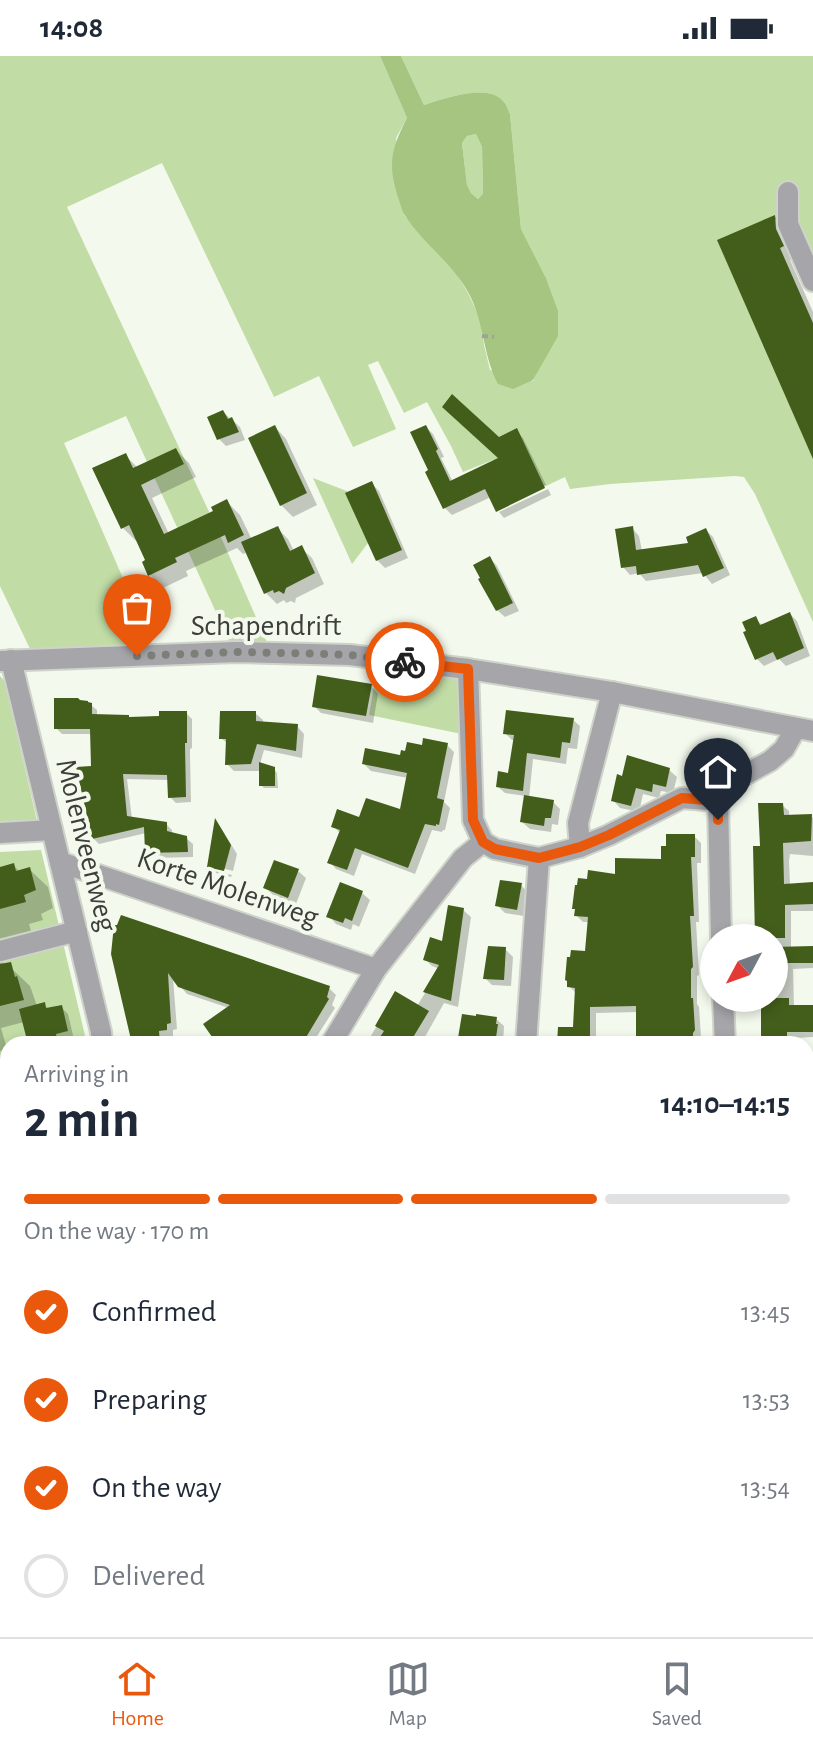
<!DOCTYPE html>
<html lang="en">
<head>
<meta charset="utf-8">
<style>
  :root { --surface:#fff; --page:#f2f2f3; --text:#1f2937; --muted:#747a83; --line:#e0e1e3; --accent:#ea580c }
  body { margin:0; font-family:"Alegreya Sans",sans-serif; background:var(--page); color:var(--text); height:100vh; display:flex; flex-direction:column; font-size:30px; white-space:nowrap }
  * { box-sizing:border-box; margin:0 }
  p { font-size:26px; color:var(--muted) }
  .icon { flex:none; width:44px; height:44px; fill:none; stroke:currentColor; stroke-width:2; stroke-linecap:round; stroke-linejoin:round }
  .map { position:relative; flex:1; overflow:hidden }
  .sheet { position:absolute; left:0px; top:980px; width:814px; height:602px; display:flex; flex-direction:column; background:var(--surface); border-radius:24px 24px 0 0; box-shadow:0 4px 12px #0003 }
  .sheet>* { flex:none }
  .needle { width:52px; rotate:229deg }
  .buttons { position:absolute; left:700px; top:868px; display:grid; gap:16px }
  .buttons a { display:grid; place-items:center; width:88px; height:88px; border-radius:50%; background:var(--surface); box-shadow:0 4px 12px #0003; font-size:40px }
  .pin { position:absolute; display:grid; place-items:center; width:68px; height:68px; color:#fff; margin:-82px -34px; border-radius:50% 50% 50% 0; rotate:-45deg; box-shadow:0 0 8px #0007 }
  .pin .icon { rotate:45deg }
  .courier { position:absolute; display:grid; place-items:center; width:80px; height:80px; margin:-40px; border:6px solid #ea580c; border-radius:50%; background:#fff; color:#222; box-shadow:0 2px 10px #0007 }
  .head em { font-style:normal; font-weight:600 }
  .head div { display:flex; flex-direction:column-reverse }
  .head { display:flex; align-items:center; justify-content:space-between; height:136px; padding:0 24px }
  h1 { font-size:52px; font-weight:600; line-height:60px }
  .bar { display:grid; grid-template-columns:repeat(4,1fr); gap:12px 8px; align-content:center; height:96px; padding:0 24px }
  .bar i { height:10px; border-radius:6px; background:var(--line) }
  .bar .active { background:var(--accent) }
  .bar p { grid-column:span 4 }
  ol { padding:0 24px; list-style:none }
  li { display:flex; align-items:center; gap:24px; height:88px }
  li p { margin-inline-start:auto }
  li .icon { padding:8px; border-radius:50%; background:var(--accent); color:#fff; stroke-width:4 }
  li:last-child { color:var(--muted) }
  li i { width:44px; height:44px; border:4px solid var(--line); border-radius:50% }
  .status { display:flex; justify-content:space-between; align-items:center; height:56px; padding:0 40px; background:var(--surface); direction:ltr }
  .status svg { height:22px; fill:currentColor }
  .tab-bar { display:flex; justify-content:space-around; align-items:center; height:112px; border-top:2px solid var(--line); background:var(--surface); font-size:22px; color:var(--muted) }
  .tab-bar a { display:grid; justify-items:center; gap:4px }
  .tab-bar .active { color:var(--accent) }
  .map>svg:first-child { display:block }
  .green { fill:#c1dca5 }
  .water { fill:#a5c580; fill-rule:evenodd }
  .shadow { fill:#0003 }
  .building { fill:#435e1b }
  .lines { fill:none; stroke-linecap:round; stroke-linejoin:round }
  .minor-casing { stroke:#ced4c9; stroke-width:24 }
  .path { stroke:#9fa39a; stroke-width:4; stroke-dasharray:6 4; stroke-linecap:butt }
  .minor { stroke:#a5a5aa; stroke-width:20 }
  .done { stroke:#7c7f78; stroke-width:8; stroke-dasharray:0 14.4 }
  .route { stroke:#ea580c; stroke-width:10 }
  .labels { text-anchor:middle; stroke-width:8; stroke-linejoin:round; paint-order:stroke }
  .street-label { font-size:30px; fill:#3c3e39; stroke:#f3f9ed }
</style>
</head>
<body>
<div class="status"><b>14:08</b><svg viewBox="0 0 49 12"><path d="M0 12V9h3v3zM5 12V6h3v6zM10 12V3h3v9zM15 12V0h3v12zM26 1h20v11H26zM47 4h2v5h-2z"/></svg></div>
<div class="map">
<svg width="813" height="1581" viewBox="0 0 813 1581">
  <rect width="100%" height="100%" fill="#f3f9ed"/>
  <g class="green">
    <path d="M0 0H380L407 62 396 82 404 159 454 214 468 237 481 265 484 289 490 314 533 325 540 308 545 220 521 173 510 58C508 54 507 49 504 46 489 26 444 43 424 49L401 0H813V220L784 158 724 197 813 398V566L755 438 744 421 735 420 610 428 570 433 565 421 512 446 493 404 463 416 451 390 427 346 404 357 378 305 368 309 396 373 353 391 319 320 274 341 162 107 67 151 224 488 269 591H232L126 360 64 387 153 591 32 597 0 530Z"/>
    <polygon points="476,78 482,91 483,139 478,143 471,137 467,129 462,87 467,80"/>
    <polygon points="313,422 357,439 368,487 352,508"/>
    <polygon points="377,613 453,620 465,630 462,678 369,659"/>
    <polygon points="0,620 5,626 37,765 0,767"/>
    <polygon points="41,794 87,988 8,988 8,1021 0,1021 0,796"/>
  </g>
  <path class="water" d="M380 0H401L424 49C444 43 489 26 504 46 507 49 508 54 510 58L521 173 545 220 558 255V280L533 324 513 333 498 328C482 297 485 267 468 236 452 207 424 188 406 161 402 156 401 149 399 144 387 109 391 93 407 62ZM476 78 482 91 483 138 478 143 471 137 467 129 462 87 467 80Z"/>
  <g class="shadow">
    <polygon points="775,161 786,172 794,202 790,204 813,256 813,398 719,186"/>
    <polygon points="223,356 240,371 245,384 226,390 219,383"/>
    <polygon points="275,371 286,383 317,449 293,461 281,449"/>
    <polygon points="426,371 433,378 444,401 441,402 453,426 501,403 499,383 516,375 523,382 546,429 497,453 491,441 452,459 445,452 431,415"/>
    <polygon points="176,394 189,407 196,421 152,442 169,478 216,456 227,446 240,459 252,484 277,472 288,483 294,495 301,492 312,502 324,528 296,542 295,547 291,545 286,547 284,544 277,548 266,537 248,496 243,498 237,492 186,515 188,520 163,532 150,519 148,505 138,484 136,485 123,472 95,413 125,399 138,412"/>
    <polygon points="371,427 379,435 408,502 385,512 377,504"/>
    <polygon points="548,433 551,439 504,462 499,456"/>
    <polygon points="632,472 639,480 642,495 691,488 706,474 713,481 730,519 712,528 703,517 646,525 639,517 630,519 623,511"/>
    <polygon points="490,502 497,510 519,555 505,561 497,554"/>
    <polygon points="790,558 797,565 810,600 786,610 779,603 764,610 757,603 748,576 756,563 763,570"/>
    <polygon points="371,630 378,638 373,667 321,657 314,650"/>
    <polygon points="91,649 97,654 97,660 131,663 186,657 192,663 192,692 190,693 190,697 191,746 176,747 170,741 169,724 127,723 132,763 166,768 172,774 172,779 186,782 193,788 193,801 153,802 147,796 146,777 99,788 93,782 92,678 62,678 56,672"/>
    <polygon points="255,657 263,664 263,668 297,670 304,678 302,702 264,694 260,708 274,713 277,717 278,732 264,732 261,729 261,715 234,715 227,708 228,688 221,682"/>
    <polygon points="573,664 580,670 577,693 568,692 566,708 533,703 529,742 553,746 560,753 558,769 552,768 551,776 530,773 522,766 526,740 505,737 498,731 510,719 515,684 512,684 505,677"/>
    <polygon points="447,689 454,696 444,746 450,752 445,774 443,774 442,776 432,774 415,818 362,798 354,820 336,813 330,806 341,778 333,770 401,756 408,722 371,715 364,708 402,701 424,692"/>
    <polygon points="669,714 677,721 673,737 661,735 659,742 643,738 639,756 620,752 613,744"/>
    <polygon points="782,749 789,755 789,761 811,760 813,762 813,800 790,798 789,805 790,829 813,829 813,855 791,855 791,892 813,893 813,912 793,913 794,951 813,951 813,981 795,982 795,988 764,988 763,942 774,942 774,882 757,882 762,792"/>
    <polygon points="216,766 221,772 237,798 233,815 214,810 214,815 232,819 231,821 216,817 209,810"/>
    <polygon points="694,780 701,787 701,807 697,807 699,866 696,866 699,919 697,920 697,948 699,951 701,981 699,984 699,988 621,988 621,984 638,985 638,956 596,957 596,988 559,988 575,973 577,938 569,930 587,897 590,866 583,866 576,859 617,820 664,805"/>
    <polygon points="13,809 20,816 29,813 48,831 53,852 41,858 43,864 29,868 33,883 0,891 0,813"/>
    <polygon points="298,815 306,822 296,848 273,839 265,831"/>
    <polygon points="521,829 528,837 524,860 505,857 497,849"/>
    <polygon points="362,837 370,844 359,871 353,868 351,874 336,868 329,860"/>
    <polygon points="463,854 471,861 458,951 444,947 421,988 366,988 396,938 417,950 440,913 432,910 425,903 444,887"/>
    <polygon points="505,893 513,901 511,930 492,929 485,922"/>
    <polygon points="0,895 5,914 11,912 30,930 37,950 44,948 49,954 61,951 68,958 75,988 29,988 24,966 1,972 7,993 0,995"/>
    <polygon points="113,897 329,932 336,939 332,949 335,952 312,988 220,988 229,952 187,938 173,922 177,973 173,974 173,980 165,981 165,988 129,988 129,983 133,983"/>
    <polygon points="496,963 504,970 503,988 459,988"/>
    <polygon points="0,1029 8,1029 8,1100 3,1100 0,1097"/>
    <polygon points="806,1099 813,1105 813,1124 806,1118"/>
    <polygon points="813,1146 813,1170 806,1162 806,1151"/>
    <polygon points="4,1212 8,1212 8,1313 2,1312 2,1344 8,1344 8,1364 0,1364 0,1255 3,1255"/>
    <polygon points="813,1275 813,1316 806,1306 806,1280"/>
    <polygon points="806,1337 813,1337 813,1370 806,1360"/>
    <polygon points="7,1396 8,1397 8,1424 2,1418"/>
    <polygon points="813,1414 813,1434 806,1435 806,1415"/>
    <polygon points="806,1482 813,1489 813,1521 806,1523"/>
    <polygon points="812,1569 813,1581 797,1581 795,1577 806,1574 806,1572"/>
    <polygon points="76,1574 244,1574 256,1580 260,1574 287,1574 279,1581 83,1581"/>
    <polygon points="602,1574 630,1574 634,1578 648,1574 663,1574 668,1581 603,1581"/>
  </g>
  <g class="building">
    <polygon points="775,159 776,173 784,190 780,192 813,267 813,403 717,184"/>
    <polygon points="452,338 499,381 517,372 545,432 496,456 485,433 443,453 425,416 428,414 410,376 426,369 438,393 436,395 450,425 498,402 442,351"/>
    <polygon points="223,354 228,363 232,361 239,376 217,384 207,361"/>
    <polygon points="275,369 307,437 280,450 248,382"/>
    <polygon points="176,392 184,408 141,429 164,478 213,455 211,451 227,443 244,479 228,487 225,479 175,502 177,506 148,520 142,506 145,504 129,469 121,473 92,412 126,397 133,412"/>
    <polygon points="372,425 402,494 376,505 345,437"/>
    <polygon points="278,470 290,495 302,489 315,517 286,532 284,538 279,535 274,537 273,534 264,538 241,486"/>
    <polygon points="633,470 636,494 688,487 686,481 706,472 724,512 703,521 698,509 637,519 636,510 621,512 615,473"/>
    <polygon points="490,500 513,547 496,555 478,523 480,522 473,509"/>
    <polygon points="790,556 804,592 777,604 773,596 755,604 743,576 746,575 742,566 756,560 760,569"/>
    <polygon points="317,619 372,628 366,660 312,651"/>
    <polygon points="54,642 78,642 80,644 88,645 88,646 92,647 92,658 129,659 129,661 159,660 159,655 187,655 187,687 185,687 185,690 186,741 168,742 167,719 123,718 127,760 167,766 167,775 187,780 188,796 145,797 144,771 92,783 76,711 91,710 90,673 54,673"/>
    <polygon points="506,654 574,662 570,687 562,686 560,702 527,697 523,735 496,731 498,715 508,717 514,679 503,678"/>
    <polygon points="220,655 256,655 256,665 298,668 296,695 257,688 251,708 225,709 226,683 219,683"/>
    <polygon points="423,682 448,687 437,742 444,744 439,769 436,768 436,770 425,768 408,812 355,792 347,814 327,807 340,774 331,771 337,753 359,761 366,742 400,753 407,717 362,708 365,692 400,699 401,694 405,695 407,686 422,689"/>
    <polygon points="627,699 670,712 666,731 653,728 652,736 636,732 631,750 611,745 617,718 622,720"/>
    <polygon points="259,706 275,711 275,730 259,730"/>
    <polygon points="524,739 554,744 551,762 545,762 544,770 520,766"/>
    <polygon points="758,747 783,747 784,759 812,758 811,785 783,787 784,828 813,826 813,848 785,849 785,882 755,882 753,790 760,790"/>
    <polygon points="215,762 231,789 224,815 207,811"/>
    <polygon points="666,778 695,778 695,801 691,801 694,860 690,860 693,911 691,913 691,942 693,942 695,974 693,977 693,985 636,986 636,950 590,951 590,988 557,988 558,971 573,971 575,932 567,931 567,925 565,924 567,901 570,901 571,894 585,895 588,861 574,860 575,853 572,853 575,829 577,829 578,822 587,823 588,814 615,818 615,802 661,803 661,790 666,790"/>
    <polygon points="274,804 299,813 288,842 263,832"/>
    <polygon points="14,807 16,815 30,811 36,834 24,839 26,846 0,853 0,811"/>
    <polygon points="500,824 522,827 517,854 495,850"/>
    <polygon points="340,826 363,835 352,865 345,862 343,867 326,861"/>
    <polygon points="448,849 464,852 451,945 423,936 439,909 423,904 430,881 442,885"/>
    <polygon points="121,859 330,930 327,941 329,943 302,988 217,988 203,968 230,949 178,931 168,917 171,967 167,968 167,974 159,975 160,988 132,988 111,898 114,869 117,869"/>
    <polygon points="488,890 506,891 504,924 483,923"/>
    <polygon points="813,890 813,907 774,907 774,891"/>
    <polygon points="11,906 15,921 17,920 24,944 0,950 0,908"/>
    <polygon points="395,935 429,955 409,988 391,988 380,981 384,975 375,970"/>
    <polygon points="761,942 789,942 789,949 813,949 813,976 787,976 787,988 761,988"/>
    <polygon points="45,946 46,952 62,949 68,975 56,978 58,988 28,988 19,953"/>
    <polygon points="462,958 476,960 476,958 497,961 496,968 498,968 495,988 457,988"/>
  </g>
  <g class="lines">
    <g class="minor-casing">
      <g id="minor">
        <polyline points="788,136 788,168 813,225"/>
        <polyline points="11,604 101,976 102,988"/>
        <polyline points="0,605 236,596 350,599 468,613 612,636 813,675"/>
        <polyline points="0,777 52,774"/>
        <polyline points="483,786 495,793 539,802"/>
        <polyline points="580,791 578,767 612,636"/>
        <polyline points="60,806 376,913"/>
        <polyline points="721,882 718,745 737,723 770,705 784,693 796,672"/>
        <polyline points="0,895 77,875"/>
        <polyline points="723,942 725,988"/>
        <polyline points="331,988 376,913 463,802 483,786 473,764 468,613"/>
        <polyline points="526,988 539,802 580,791 609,779 682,742 718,745"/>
        <polyline points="806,1230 813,1225"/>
        <polyline points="437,1574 439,1581"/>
        <polyline points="720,1574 722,1581"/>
        <polyline points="37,1581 39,1574"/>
        <polyline points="319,1581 328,1574"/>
        <polyline points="367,1581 369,1574"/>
      </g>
    </g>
    <g class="path">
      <polyline points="482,280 494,281"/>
      <polyline points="806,1532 813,1530"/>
    </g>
    <use href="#minor" class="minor"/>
  </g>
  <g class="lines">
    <polyline class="done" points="137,600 236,596 328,598 350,599 405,606"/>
    <polyline class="route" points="405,606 468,613 473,764 483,786 495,793 539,802 580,791 609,779 682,742 718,745 718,764"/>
  </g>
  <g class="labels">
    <g class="street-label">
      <text x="266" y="579">Schapendrift</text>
      <text transform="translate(87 789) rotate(76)" y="10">Molenveenweg</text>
      <text transform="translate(228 831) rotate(19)" y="10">Korte Molenweg</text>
    </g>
  </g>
</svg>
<div class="buttons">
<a><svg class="needle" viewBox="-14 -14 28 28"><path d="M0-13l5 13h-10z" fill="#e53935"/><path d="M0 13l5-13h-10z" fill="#747a83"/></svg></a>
</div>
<div class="pin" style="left:137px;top:600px;background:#ea580c"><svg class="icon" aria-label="bag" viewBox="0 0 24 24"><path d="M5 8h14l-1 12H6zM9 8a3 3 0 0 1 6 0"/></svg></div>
<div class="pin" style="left:718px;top:764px;background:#1f2937"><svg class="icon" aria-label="home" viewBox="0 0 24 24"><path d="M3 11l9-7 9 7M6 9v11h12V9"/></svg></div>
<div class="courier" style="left:405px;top:606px"><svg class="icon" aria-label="bike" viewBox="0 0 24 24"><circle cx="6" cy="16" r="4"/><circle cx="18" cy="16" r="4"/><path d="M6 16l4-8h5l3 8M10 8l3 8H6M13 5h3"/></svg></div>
<section class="sheet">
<div class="head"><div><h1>2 min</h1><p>Arriving in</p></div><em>14:10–14:15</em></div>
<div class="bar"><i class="active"></i><i class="active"></i><i class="active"></i><i></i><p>On the way · 170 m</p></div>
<ol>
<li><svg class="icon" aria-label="check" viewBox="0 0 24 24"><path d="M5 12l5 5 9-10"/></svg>Confirmed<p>13:45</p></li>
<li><svg class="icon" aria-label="check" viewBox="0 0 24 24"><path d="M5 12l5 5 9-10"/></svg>Preparing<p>13:53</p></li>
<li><svg class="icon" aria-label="check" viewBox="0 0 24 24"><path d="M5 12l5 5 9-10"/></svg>On the way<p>13:54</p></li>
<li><i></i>Delivered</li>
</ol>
</section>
</div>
<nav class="tab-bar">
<a class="active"><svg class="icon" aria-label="home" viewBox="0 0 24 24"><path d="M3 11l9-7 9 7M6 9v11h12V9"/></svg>Home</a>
<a><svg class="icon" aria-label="map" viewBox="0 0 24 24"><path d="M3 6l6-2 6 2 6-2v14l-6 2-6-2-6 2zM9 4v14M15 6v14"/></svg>Map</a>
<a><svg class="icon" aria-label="saved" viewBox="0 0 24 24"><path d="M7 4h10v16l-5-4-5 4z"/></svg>Saved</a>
</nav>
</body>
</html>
